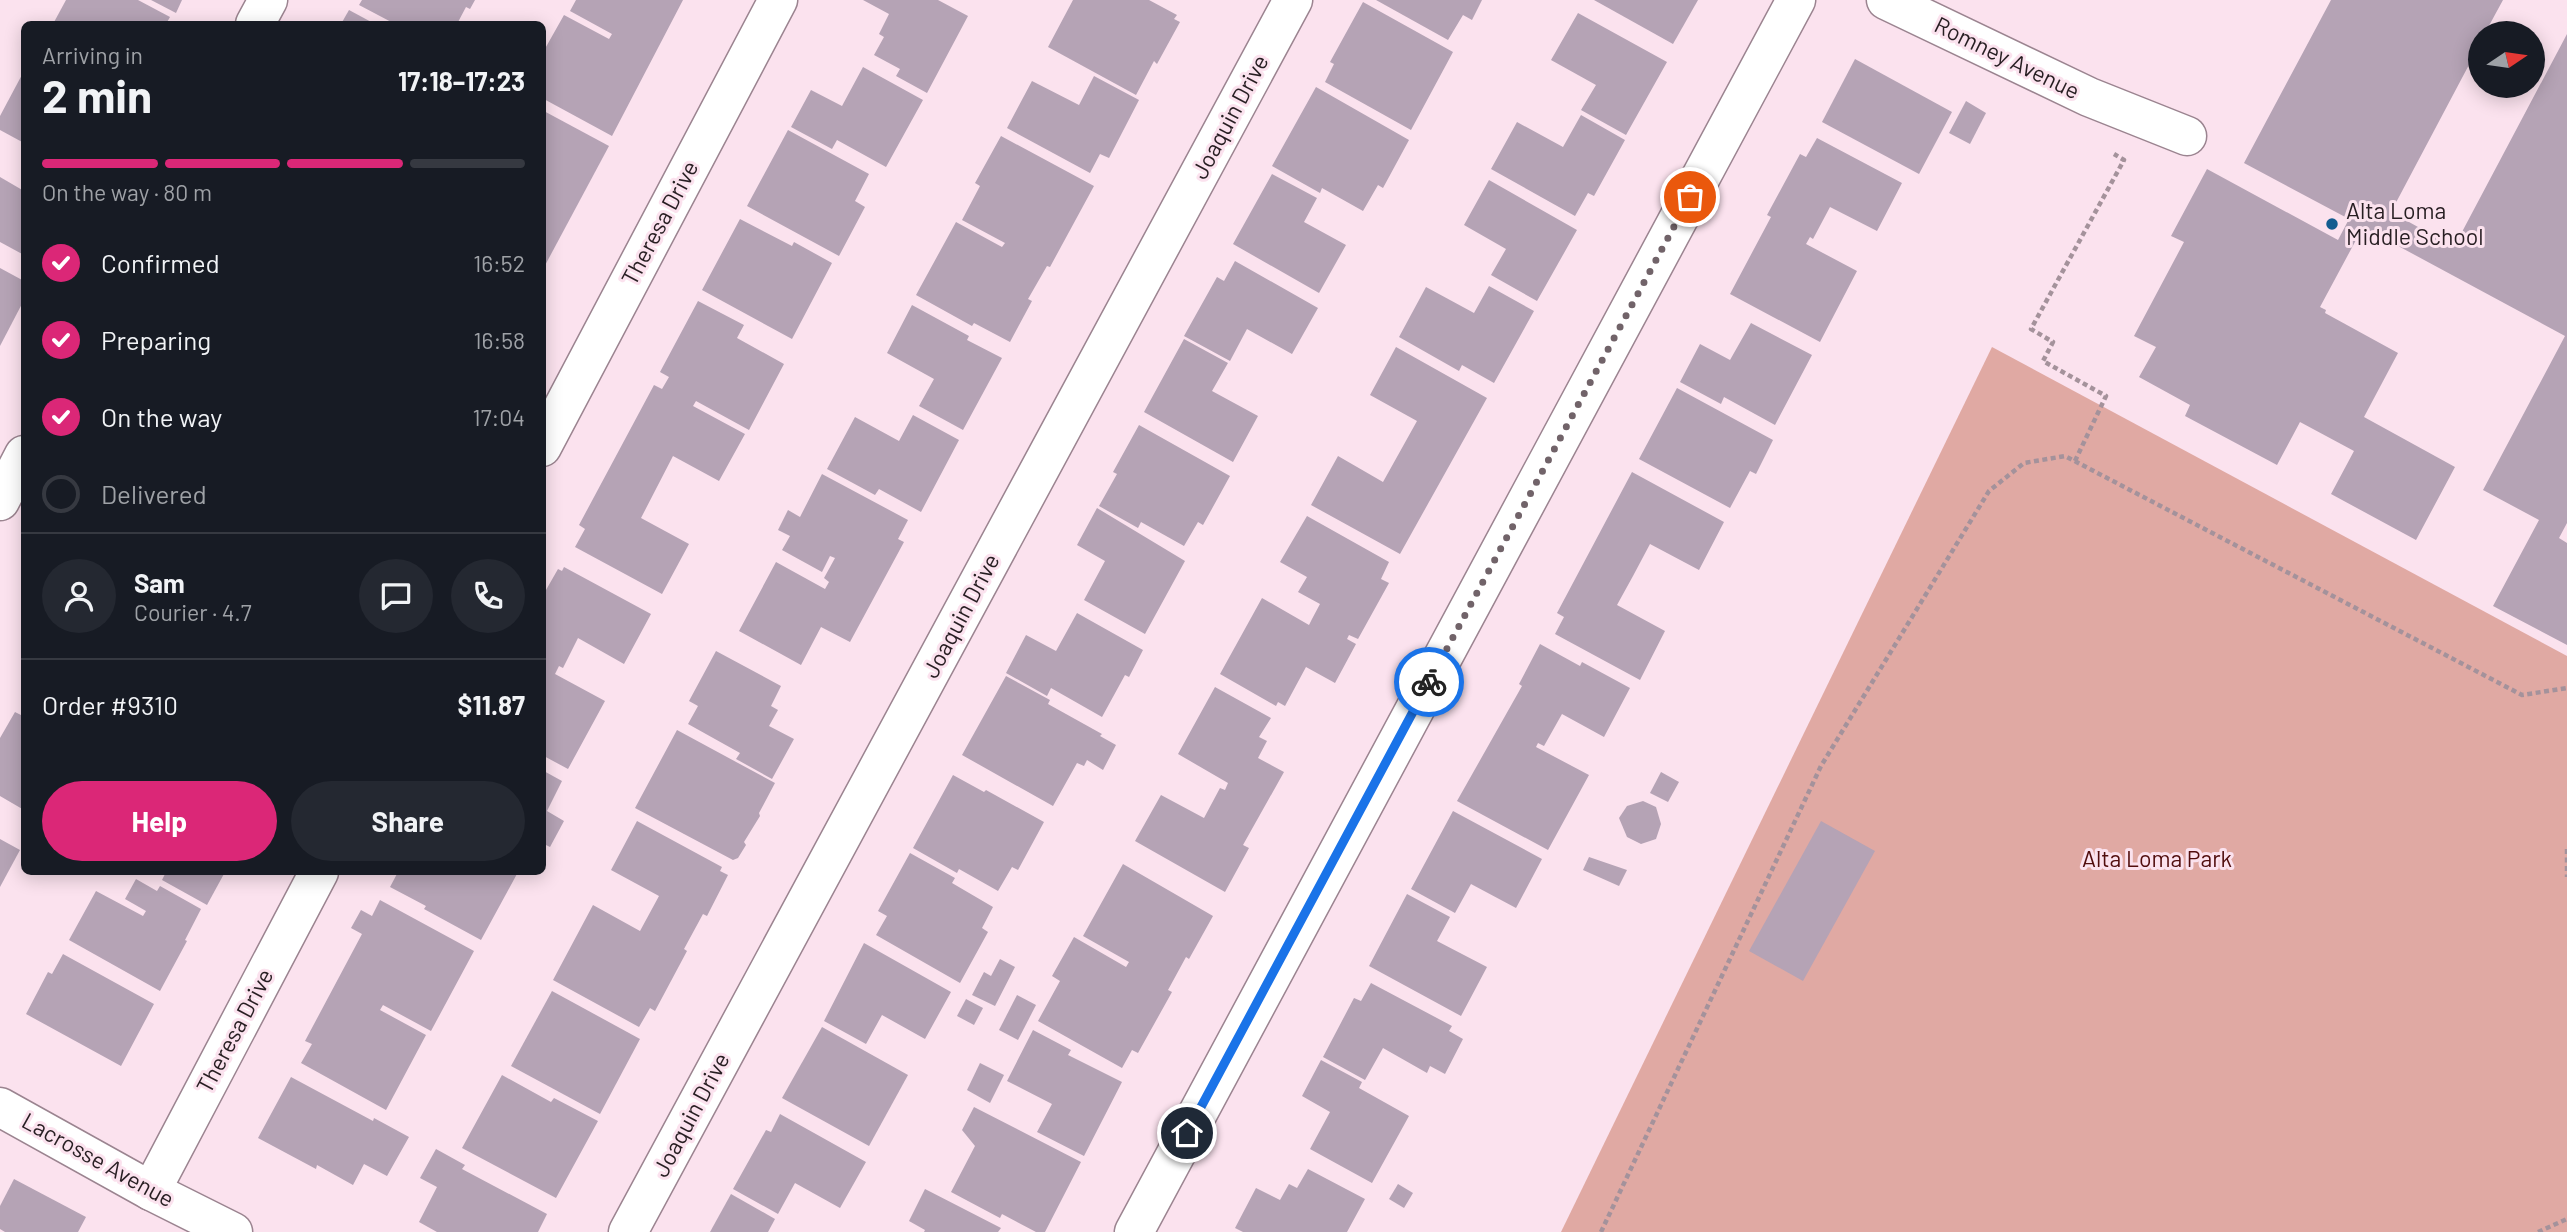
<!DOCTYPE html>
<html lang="en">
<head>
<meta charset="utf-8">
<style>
  :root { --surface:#171b24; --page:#242831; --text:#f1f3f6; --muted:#9ea1a6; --line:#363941; --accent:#db2777 }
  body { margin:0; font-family:Barlow,sans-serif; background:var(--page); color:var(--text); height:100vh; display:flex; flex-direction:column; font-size:26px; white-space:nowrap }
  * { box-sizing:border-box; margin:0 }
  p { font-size:23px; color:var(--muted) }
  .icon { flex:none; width:38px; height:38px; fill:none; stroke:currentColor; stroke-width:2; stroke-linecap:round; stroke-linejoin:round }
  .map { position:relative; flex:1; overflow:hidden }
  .details { position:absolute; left:21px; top:21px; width:525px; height:854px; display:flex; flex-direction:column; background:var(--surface); border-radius:10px; box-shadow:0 4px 18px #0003 }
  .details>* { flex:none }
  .needle { width:46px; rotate:77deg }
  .buttons { position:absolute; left:2468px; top:21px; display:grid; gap:14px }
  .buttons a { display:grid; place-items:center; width:77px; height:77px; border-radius:50%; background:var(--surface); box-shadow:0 4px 18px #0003; font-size:35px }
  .pin { position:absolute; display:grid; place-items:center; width:60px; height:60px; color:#fff; margin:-30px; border:4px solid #fff; border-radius:50%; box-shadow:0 2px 7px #0007 }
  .courier { position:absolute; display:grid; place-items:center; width:70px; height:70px; margin:-35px; border:5px solid #1a73e8; border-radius:50%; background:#fff; color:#222; box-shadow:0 2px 9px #0007 }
  .summary em { font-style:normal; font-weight:700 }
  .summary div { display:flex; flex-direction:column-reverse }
  .summary { display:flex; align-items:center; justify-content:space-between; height:119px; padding:0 21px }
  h1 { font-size:46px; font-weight:700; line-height:52px }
  .bar { display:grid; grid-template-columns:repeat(4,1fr); gap:10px 7px; align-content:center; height:84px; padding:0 21px }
  .bar i { height:9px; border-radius:5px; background:var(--line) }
  .bar .current { background:var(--accent) }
  .bar p { grid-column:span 4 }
  .line { display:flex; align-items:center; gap:18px; padding:0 21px; border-top:2px solid var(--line) }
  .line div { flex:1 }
  .round { display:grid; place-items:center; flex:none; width:74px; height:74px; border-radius:37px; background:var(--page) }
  ol { padding:0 21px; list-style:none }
  li { display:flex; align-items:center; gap:21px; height:77px }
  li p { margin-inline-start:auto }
  li .icon { padding:7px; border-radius:50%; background:var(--accent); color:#fff; stroke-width:4 }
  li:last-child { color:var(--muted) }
  li i { width:38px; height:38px; border:4px solid var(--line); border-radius:50% }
  .button { display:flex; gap:14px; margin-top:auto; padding:14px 21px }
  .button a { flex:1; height:80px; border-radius:42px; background:var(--accent); color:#fff; font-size:28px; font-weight:700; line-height:80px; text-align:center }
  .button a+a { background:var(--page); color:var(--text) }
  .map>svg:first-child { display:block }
  .green { fill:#e0a9a3 }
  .building { fill:#b5a3b5 }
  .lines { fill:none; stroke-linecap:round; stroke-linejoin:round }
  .minor-casing { stroke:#9b8490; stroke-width:41 }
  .path { stroke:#a4929b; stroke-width:4.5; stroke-dasharray:5 3.5; stroke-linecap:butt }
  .minor { stroke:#fff; stroke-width:38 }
  .done { stroke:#716369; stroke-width:7; stroke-dasharray:0 12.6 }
  .route { stroke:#1a73e8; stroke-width:9 }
  .poi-dot { fill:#135d90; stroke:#fbe2ee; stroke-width:2.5 }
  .labels { text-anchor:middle; stroke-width:6; stroke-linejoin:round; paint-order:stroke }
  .street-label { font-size:23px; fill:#271e22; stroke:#fbe2ee }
  .poi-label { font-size:23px; fill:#271e22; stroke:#fbe2ee; text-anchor:start }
  .park-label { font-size:23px; fill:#510d0d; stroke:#fbe2ee }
</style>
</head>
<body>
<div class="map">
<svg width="2567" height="1232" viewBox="0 0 2567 1232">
  <rect width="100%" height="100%" fill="#fbe2ee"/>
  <polygon class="green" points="1992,347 2567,656 2567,1232 1561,1232"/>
  <g class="building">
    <polygon points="66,0 138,0 170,17 166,24 53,24"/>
    <polygon points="151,0 182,0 176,13"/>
    <polygon points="362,0 475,0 470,9 466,7 457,24 395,24 359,5"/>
    <polygon points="576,0 683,0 612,136 542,98 542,54 564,15 609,39 612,34 570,11"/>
    <polygon points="863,0 938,0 968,16 927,93 896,76 900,69 874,55 884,37 879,34 889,14"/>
    <polygon points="1073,0 1149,0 1177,15 1174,19 1180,22 1157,64 1154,61 1136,95 1048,47"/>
    <polygon points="1376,0 1482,0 1472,20 1463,15 1448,40"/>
    <polygon points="1594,0 1698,0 1673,44"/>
    <polygon points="2331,0 2503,0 2485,33 2480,33 2480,44 2391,212 2454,247 2567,34 2567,523 2559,538 2567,543 2567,645 2493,606 2539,520 2483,490 2565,336 2363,227 2320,307 2326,310 2325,313 2398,353 2364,417 2455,467 2416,540 2331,494 2354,451 2300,422 2277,465 2185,416 2190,405 2139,377 2156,347 2134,336 2184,242 2171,236 2207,169 2338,240 2349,219 2244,163"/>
    <polygon points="1363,2 1453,52 1411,130 1325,82 1334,64 1330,62"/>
    <polygon points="349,10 375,24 341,24"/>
    <polygon points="1578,13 1667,62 1626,135 1581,110 1596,85 1551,60"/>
    <polygon points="1855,59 1952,112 1919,174 1822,122"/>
    <polygon points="863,67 923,100 886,167 837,140 832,149 791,127 811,90 842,106"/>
    <polygon points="24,71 24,143 0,130 0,116"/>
    <polygon points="1094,76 1139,100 1109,158 1100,154 1090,173 1007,128 1032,81 1079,105"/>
    <polygon points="1316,87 1409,140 1383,188 1378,185 1363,211 1322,188 1320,193 1272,166"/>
    <polygon points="1966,101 1986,113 1970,144 1949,133"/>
    <polygon points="542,110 609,146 542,271"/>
    <polygon points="1581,115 1625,140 1594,196 1588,193 1575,216 1491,169 1517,122 1563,147"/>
    <polygon points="788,130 869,174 855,201 865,207 839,256 747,206"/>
    <polygon points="1001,136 1094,186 1050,267 1047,266 1028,299 1032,301 1010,342 974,323 972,326 916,295 956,222 1002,247 1005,243 962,220 980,186 975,183"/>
    <polygon points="1817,138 1902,183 1877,231 1830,207 1813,239 1810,237 1806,244 1857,271 1820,342 1730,294 1771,217 1767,215 1800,154 1806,157"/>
    <polygon points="1272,174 1317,198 1304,222 1346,245 1319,293 1233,244"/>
    <polygon points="0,177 24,191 24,255 0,242"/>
    <polygon points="1489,180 1577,230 1537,301 1491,275 1506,249 1464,225"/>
    <polygon points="740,219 792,246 794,242 832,263 792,339 702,290"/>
    <polygon points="1235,261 1318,308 1292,354 1247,329 1230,361 1184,336 1217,277 1224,281"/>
    <polygon points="0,268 24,281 24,300 0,346"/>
    <polygon points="1489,286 1534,311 1494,383 1462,365 1459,371 1399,337 1426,287 1474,313"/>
    <polygon points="698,301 744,325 737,338 784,364 749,430 696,401 693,406 745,434 719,481 673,456 641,518 689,544 662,594 575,547 585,529 579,525 654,385 662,389 669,377 660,372"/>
    <polygon points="912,305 969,336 967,340 1002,358 963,430 919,406 934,379 887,353"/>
    <polygon points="1751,323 1812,355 1775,425 1724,397 1721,404 1680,382 1700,344 1730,360"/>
    <polygon points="1184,339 1228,363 1212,391 1258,416 1233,462 1144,412"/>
    <polygon points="1396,347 1487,398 1400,554 1311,505 1338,456 1383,482 1417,421 1370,395"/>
    <polygon points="1677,388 1773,440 1756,474 1750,471 1730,508 1639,459"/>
    <polygon points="913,415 959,440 921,512 879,489 875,495 827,469 855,417 899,441"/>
    <polygon points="1139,425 1230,476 1203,525 1198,522 1184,546 1141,522 1138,528 1099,506 1117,474 1113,472"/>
    <polygon points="1632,472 1724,522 1699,570 1650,544 1633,576 1617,605 1665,631 1640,680 1555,634 1564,617 1557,613"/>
    <polygon points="822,474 908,520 898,539 904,542 850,642 821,627 801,665 739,631 776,562 825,589 829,582 824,578 835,558 830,556 822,572 782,550 790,536 778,530 788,510 800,517"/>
    <polygon points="1097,508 1185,561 1145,634 1084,600 1105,561 1077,545"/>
    <polygon points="1307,516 1389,562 1381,579 1389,583 1358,639 1349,635 1347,639 1356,644 1335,683 1306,667 1285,706 1278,702 1276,706 1220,674 1262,598 1309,625 1312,619 1320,604 1298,592 1307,577 1280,562"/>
    <polygon points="564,567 651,614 624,664 578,638 563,668 559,666 555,674 605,701 568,769 542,755 542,597 558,569 562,571"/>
    <polygon points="1077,613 1143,650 1129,677 1125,675 1102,717 1051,688 1047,696 1006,673 1026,635 1056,651"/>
    <polygon points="1540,644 1580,666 1582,662 1630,688 1604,737 1562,714 1544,746 1538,743 1536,747 1589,775 1548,850 1457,801 1522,686 1519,684"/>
    <polygon points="716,651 781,686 771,706 778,710 769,726 794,739 772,779 736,759 740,753 688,724 698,706 689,701"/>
    <polygon points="1006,676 1050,700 1048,704 1102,734 1100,736 1116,745 1103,770 1087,760 1084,766 1077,763 1053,806 962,755"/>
    <polygon points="1215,687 1271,718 1259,737 1267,741 1258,758 1284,772 1243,845 1249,848 1225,892 1135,841 1161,795 1204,818 1220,788 1225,790 1228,783 1178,754"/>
    <polygon points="22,711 24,712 24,810 0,796 0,738 15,712 21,715"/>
    <polygon points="677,730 775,783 759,813 760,816 744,842 746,845 738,858 733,860 635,808"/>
    <polygon points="542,770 562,781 547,811 564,821 550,847 542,843"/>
    <polygon points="1661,772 1679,782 1668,802 1650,793"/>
    <polygon points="953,775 984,792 986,790 1044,822 1018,870 1012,867 998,891 959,869 957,873 913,848"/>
    <polygon points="1643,801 1656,807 1661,824 1656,839 1641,844 1627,837 1619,818 1627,806"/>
    <polygon points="1453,811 1542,859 1516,908 1471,884 1455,913 1411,889"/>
    <polygon points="637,821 722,867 720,871 728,875 707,916 703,914 684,949 687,951 655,1011 650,1008 639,1027 553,980 593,905 640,931 659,896 611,870"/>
    <polygon points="1821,821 1875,851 1803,981 1749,951"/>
    <polygon points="0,839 20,850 0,887"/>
    <polygon points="910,853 955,878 952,883 993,907 982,928 988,932 960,983 876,935 887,916 878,911"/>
    <polygon points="1589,857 1627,870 1619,886 1583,870"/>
    <polygon points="1123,864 1213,916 1189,959 1186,957 1168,990 1172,992 1138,1053 1132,1050 1122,1068 1038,1021 1060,981 1052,976 1074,937 1126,967 1129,962 1083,936"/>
    <polygon points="166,872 225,872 207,905 162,880"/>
    <polygon points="398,872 518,872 481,940 424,909 426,906 390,887"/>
    <polygon points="136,879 157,891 160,886 201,909 185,940 187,941 160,991 69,940 96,891 143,916 146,911 125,899"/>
    <polygon points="1407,894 1450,917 1437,941 1487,967 1461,1016 1369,966"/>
    <polygon points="380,900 474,951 431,1031 383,1005 380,1010 426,1035 386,1110 301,1063 312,1044 305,1041 362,934 351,928 361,910 372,916"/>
    <polygon points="864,943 951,992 925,1039 882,1015 866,1044 824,1021"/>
    <polygon points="63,954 154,1004 121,1066 26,1014 48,972 52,974"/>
    <polygon points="1000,959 1015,967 995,1006 972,995 984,972 991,976"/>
    <polygon points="1371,983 1452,1026 1449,1031 1463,1039 1445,1074 1430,1066 1427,1073 1383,1048 1365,1080 1323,1057 1354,998 1361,1001"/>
    <polygon points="552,991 640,1039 600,1114 511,1066"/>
    <polygon points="1017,995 1036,1005 1018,1040 999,1030"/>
    <polygon points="966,999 983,1008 974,1025 957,1016"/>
    <polygon points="822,1027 908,1075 869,1146 782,1098"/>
    <polygon points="1033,1030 1071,1050 1068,1055 1122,1082 1084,1156 1037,1132 1052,1104 1007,1081"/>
    <polygon points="1321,1060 1362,1082 1359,1088 1409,1116 1372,1183 1310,1149 1330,1112 1302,1096"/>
    <polygon points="980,1063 1004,1075 990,1103 967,1090"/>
    <polygon points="502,1075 551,1102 554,1098 598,1121 556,1198 462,1148"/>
    <polygon points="291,1077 373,1121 374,1118 409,1137 387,1176 364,1164 353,1185 317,1165 316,1169 258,1138"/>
    <polygon points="974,1107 1081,1162 1045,1232 1036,1232 1002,1214 1000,1218 951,1192 975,1146 962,1130"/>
    <polygon points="780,1114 866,1162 840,1208 795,1183 778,1214 733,1189 766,1130 771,1132"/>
    <polygon points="436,1149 465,1165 462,1169 547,1214 538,1232 437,1232 419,1222 437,1187 420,1178"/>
    <polygon points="1308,1169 1365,1199 1347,1232 1243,1232 1235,1228 1256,1188 1280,1200 1289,1184 1297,1188"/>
    <polygon points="14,1179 86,1217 78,1232 5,1232 0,1229 0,1206"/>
    <polygon points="1398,1184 1413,1193 1404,1208 1389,1199"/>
    <polygon points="925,1189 1001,1228 998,1232 924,1232 925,1230 909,1221"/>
    <polygon points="731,1194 775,1219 768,1232 710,1232"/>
  </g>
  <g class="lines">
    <g class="minor-casing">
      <g id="minor">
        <polyline points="1886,0 2089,97 2187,136"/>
        <polyline points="255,24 268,0"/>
        <polyline points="542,447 778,0"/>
        <polyline points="0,501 24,455"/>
        <polyline points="0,1107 151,1191 233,1232"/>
        <polyline points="151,1191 319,872"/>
        <polyline points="628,1232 1293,0"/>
        <polyline points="1134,1232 1796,0"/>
      </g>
    </g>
    <g class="path">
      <polyline points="2075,461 2106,396 2043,361 2053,342 2031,329 2124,160 2114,154"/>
      <polyline points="2567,849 2567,877"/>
      <polyline points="1601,1232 1821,766 1989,491 2024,463 2065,456 2522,695 2567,688"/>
      <polyline points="2538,1232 2567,1219"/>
    </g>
    <use href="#minor" class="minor"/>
  </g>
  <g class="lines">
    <polyline class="done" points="1429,682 1690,197"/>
    <polyline class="route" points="1187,1133 1429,682"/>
  </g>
  <circle class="poi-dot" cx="2332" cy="224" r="7"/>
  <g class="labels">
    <g class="street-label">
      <text transform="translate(2007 58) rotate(26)" y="8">Romney Avenue</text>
      <text transform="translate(1230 117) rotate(-62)" y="8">Joaquin Drive</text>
      <text transform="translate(660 223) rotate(-62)" y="8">Theresa Drive</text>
      <text transform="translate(961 616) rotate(-62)" y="8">Joaquin Drive</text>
      <text transform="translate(235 1031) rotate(-62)" y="8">Theresa Drive</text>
      <text transform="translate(691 1115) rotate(-62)" y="8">Joaquin Drive</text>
      <text transform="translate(98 1160) rotate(29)" y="8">Lacrosse Avenue</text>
    </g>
    <g class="poi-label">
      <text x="2346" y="219">Alta Loma<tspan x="2346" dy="26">Middle School</tspan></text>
    </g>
    <g class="park-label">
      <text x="2157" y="867">Alta Loma Park</text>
    </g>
  </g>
</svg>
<div class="buttons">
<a><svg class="needle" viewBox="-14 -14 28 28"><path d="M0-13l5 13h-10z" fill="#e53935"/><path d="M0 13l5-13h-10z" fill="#9ea1a6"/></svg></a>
</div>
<div class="pin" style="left:1690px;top:197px;background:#ea580c"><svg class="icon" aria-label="bag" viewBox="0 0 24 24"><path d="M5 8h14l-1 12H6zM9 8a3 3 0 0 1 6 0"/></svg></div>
<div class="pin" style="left:1187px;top:1133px;background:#1f2937"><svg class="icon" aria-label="home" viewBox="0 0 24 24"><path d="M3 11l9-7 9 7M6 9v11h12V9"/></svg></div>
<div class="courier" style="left:1429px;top:682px"><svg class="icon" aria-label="bike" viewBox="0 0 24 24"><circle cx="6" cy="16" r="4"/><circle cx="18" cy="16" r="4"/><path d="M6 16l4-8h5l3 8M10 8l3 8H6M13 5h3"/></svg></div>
<section class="details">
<div class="summary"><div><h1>2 min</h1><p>Arriving in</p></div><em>17:18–17:23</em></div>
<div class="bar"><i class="current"></i><i class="current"></i><i class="current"></i><i></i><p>On the way · 80 m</p></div>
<ol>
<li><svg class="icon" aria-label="check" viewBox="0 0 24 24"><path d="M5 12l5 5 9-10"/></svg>Confirmed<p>16:52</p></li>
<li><svg class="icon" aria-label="check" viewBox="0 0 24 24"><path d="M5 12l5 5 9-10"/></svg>Preparing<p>16:58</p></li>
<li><svg class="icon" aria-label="check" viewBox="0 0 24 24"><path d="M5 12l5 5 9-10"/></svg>On the way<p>17:04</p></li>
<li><i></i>Delivered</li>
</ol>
<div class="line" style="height:126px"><a class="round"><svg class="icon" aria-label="person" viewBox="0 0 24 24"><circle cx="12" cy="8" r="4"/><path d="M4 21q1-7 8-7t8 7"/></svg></a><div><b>Sam</b><p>Courier · 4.7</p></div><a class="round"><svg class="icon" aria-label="chat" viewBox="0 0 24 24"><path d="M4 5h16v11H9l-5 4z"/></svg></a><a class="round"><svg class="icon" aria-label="phone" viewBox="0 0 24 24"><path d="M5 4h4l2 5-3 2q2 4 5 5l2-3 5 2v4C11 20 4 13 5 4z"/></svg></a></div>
<div class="line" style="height:91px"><div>Order #9310</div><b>$11.87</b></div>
<div class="button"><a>Help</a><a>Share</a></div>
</section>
</div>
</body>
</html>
